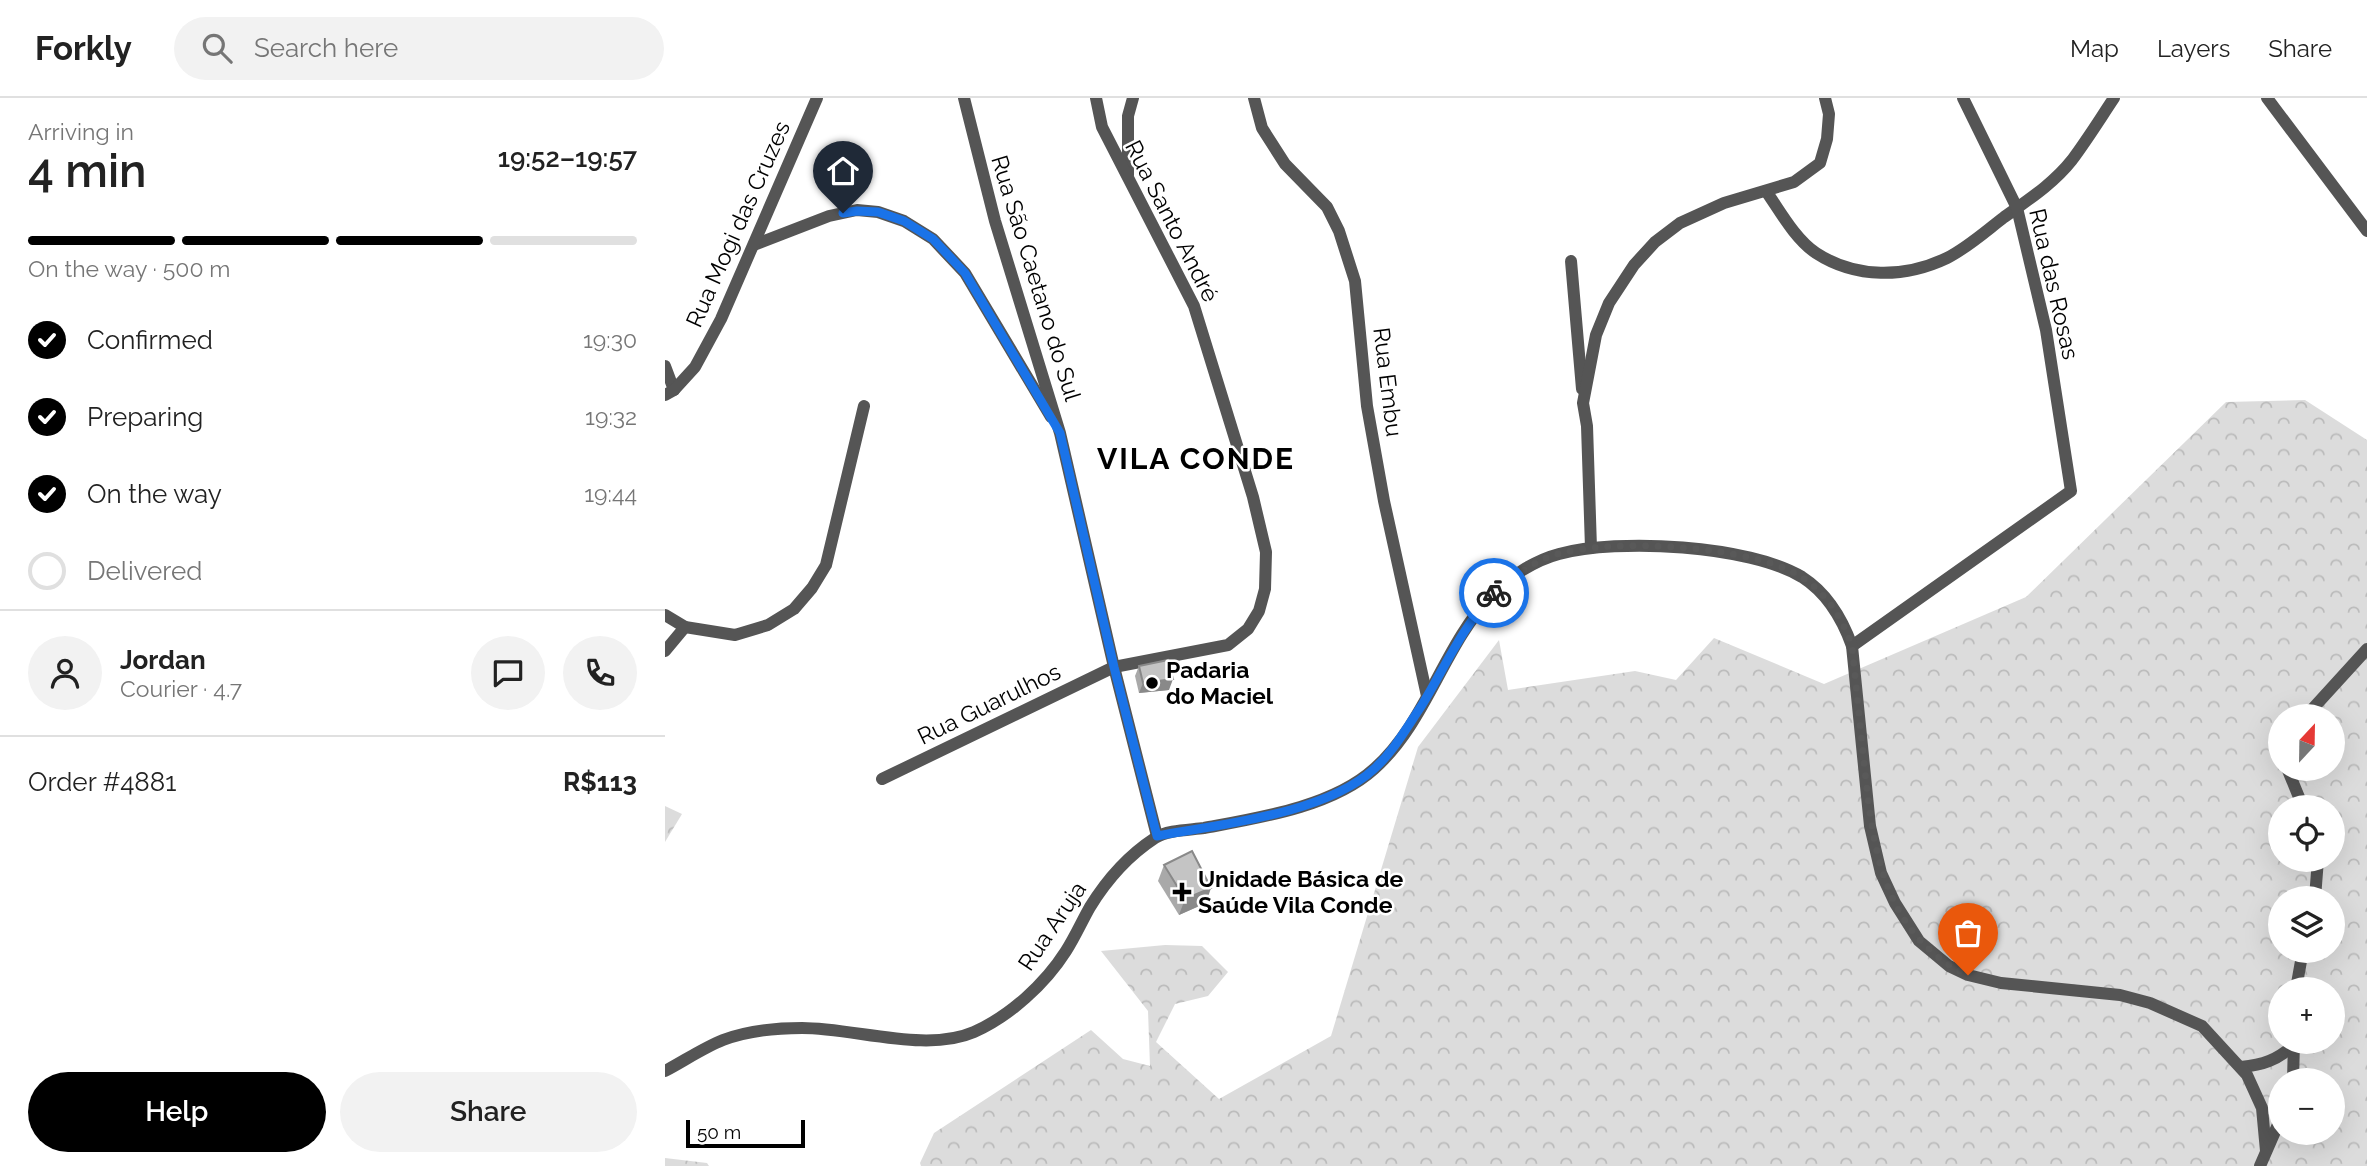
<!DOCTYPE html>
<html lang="en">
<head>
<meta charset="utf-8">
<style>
  :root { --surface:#fff; --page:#f2f2f2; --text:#222; --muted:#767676; --line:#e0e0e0; --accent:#000 }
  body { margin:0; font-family:Raleway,sans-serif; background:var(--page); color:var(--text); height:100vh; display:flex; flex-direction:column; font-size:26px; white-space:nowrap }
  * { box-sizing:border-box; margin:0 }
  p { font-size:23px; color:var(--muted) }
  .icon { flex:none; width:38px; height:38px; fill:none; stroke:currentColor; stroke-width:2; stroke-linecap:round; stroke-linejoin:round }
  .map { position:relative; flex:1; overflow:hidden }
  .details { display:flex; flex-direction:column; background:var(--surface); width:665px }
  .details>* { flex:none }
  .needle { width:46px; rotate:22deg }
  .controls { position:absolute; left:1603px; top:606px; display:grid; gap:14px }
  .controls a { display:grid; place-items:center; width:77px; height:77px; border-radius:50%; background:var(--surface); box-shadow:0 7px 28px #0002; font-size:35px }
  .scale { position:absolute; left:21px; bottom:18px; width:119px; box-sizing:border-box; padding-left:7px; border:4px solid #000; border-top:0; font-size:19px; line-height:24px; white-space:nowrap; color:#000; -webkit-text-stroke:5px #fff; paint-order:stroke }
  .pin { position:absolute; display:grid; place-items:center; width:60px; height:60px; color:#fff; margin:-72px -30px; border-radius:50% 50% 50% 0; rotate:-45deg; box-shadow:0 0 7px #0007 }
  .pin .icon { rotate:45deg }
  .courier { position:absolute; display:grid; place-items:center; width:70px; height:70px; margin:-35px; border:5px solid #1a73e8; border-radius:50%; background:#fff; color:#222; box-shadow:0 2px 9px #0007 }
  .summary em { font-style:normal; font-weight:600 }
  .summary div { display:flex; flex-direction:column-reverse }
  .summary { display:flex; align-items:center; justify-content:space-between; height:119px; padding:0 28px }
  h1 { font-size:46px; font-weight:600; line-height:52px }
  .bar { display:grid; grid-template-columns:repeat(4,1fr); gap:10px 7px; align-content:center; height:84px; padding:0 28px }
  .bar i { height:9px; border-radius:5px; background:var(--line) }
  .bar .current { background:var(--accent) }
  .bar p { grid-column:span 4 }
  .line { display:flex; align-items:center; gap:18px; padding:0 28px; border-top:2px solid var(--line) }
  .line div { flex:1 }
  .round { display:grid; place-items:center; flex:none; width:74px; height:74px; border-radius:37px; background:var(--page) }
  ol { padding:0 28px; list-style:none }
  li { display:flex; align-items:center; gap:21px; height:77px }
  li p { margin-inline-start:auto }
  li .icon { padding:7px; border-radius:50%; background:var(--accent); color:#fff; stroke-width:4 }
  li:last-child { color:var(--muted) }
  li i { width:38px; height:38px; border:4px solid var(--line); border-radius:50% }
  .cta { display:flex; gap:14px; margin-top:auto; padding:14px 28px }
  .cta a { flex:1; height:80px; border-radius:42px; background:var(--accent); color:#fff; font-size:28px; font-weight:600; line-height:80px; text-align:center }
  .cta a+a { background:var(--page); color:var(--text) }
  header { display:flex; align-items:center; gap:42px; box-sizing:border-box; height:98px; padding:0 35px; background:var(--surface); border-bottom:2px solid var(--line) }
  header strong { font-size:33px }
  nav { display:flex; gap:38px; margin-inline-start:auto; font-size:24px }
  .search { width:490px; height:63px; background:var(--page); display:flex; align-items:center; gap:18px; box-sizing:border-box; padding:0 24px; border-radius:38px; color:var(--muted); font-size:26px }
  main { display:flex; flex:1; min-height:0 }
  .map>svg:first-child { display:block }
  .forest { fill:url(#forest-crowns); fill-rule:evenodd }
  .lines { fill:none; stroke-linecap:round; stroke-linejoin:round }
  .street { stroke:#555; stroke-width:12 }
  .wall { fill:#a9a9a9 }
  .shaded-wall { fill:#898989 }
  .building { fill:#c4c4c4; stroke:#898989; stroke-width:2 }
  .done { stroke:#595959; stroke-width:7; stroke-dasharray:0 12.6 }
  .route { stroke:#1a73e8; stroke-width:9 }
  .poi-dot { fill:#000; stroke:#fff; stroke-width:2.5 }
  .labels { text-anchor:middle; stroke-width:5; stroke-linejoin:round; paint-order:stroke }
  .street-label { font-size:23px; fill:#000; stroke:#fff }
  .poi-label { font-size:23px; font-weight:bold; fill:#000; stroke:#fff; text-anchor:start }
  .district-label { font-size:30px; font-weight:bold; letter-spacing:2px; fill:#000; stroke:#fff }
</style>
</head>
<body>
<header>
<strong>Forkly</strong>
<div class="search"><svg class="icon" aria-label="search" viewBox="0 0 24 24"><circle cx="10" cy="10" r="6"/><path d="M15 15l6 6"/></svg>Search here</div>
<nav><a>Map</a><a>Layers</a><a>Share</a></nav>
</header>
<main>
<section class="details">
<div class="summary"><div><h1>4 min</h1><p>Arriving in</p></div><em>19:52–19:57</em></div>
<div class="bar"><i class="current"></i><i class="current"></i><i class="current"></i><i></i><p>On the way · 500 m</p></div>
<ol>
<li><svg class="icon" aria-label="check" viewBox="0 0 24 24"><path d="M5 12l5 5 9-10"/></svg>Confirmed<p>19:30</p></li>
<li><svg class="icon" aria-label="check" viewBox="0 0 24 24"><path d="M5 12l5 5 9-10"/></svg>Preparing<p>19:32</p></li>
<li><svg class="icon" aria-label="check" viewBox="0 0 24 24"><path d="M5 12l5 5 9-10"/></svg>On the way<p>19:44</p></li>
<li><i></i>Delivered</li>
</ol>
<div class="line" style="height:126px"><a class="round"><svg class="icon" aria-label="person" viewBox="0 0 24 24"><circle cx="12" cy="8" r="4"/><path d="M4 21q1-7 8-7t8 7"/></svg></a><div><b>Jordan</b><p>Courier · 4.7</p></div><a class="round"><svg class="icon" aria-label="chat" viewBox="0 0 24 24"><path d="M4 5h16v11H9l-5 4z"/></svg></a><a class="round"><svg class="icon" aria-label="phone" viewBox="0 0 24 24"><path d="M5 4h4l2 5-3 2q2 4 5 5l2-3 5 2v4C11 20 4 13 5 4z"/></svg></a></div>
<div class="line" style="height:91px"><div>Order #4881</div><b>R$113</b></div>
<div class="cta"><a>Help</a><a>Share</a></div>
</section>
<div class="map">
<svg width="1702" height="1068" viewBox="0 0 1702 1068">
  <defs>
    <pattern id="forest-crowns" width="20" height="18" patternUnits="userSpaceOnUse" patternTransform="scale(1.75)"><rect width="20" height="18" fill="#dcdcdc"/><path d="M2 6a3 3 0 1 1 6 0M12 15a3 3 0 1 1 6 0" fill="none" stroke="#bbb"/></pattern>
  </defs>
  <rect width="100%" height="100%" fill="#fff"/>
  <g class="forest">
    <path d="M1640 302 1702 342V1068H256L255 1065 269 1035 426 932 458 961 485 968 483 913 436 853 500 847 537 848 563 874 543 898 510 906 491 944 554 1001 666 938 753 649 834 542 843 592 970 573 1011 582 1049 540 1159 586 1361 499 1561 304ZM1615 618H1668V670H1615ZM1615 709H1668V761H1615ZM1615 800H1668V852H1615ZM1615 891H1668V943H1615ZM1615 982H1668V1034H1615Z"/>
    <polygon points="0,708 17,716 0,744"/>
    <polygon points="0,1060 42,1065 44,1068 0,1068"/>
  </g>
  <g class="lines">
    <g class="street">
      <polyline points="299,0 330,123 395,335 449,569 492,738"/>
      <polyline points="589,0 597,30 620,66 662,109 674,133 690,183 702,308 719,403 762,598"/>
      <polyline points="1602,0 1702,133"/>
      <polyline points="463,77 463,18 468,0"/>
      <path d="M1101 93C1115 113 1130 141 1151 155 1191 181 1240 180 1282 160 1302 150 1321 133 1338 120 1363 102 1388 86 1407 62 1422 42 1435 21 1449 0"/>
      <polyline points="89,147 164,118 192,112 213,114 239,123 268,141 300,175 386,319"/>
      <polyline points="906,163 917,291"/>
      <polyline points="0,268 9,292"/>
      <polyline points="0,297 9,292 30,269 56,221 152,0"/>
      <polyline points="926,450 922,328 918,305 931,237 944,205 969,167 990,144 1015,125 1059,105 1129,84 1155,65 1162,41 1164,16 1160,0"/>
      <polyline points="0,517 20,529 70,537 90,531 103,527 129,511 147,490 161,467 199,308"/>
      <polyline points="1187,548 1406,393 1381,232 1352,110 1298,0"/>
      <polyline points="0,553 20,529"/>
      <polyline points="1641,618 1702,551"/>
      <polyline points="1622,670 1638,709"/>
      <polyline points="217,681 449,569 563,547 583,531 594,513 600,491 601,454 588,399 529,208 437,29 431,0"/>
      <polyline points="1650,800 1653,761"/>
      <polyline points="1631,891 1638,852"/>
      <path d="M1576 969C1598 967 1612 962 1629 947"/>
      <path d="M0 973C19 963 38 950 58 942 82 933 111 930 137 930 190 930 261 955 309 934 345 918 380 886 401 853 410 839 417 823 425 809 441 783 464 757 490 740 502 732 524 732 539 730 593 720 667 709 709 671 762 624 778 548 827 497 843 479 871 462 894 456 953 440 1084 447 1137 479 1162 495 1177 520 1187 548L1205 728 1216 775 1230 805 1254 843 1284 868 1303 877 1336 885 1455 897 1485 905 1537 928 1582 977 1597 1010 1601 1053"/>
      <polyline points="1628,982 1629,944"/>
      <polyline points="1595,1068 1615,1022"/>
    </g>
  </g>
  <g class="wall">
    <polygon points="474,568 504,592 474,595 470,578"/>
    <polygon points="499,767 541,805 514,817 493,783"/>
  </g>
  <g class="shaded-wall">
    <polygon points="508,581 504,592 474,595 478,585"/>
    <polygon points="546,790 541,805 514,817 520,801"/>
  </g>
  <g class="building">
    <polygon points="503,562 508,581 478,585 474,568"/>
    <polygon points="527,753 546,790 520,801 499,767"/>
  </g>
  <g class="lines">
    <path class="done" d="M829 495C848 480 868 463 892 456 947 440 1090 447 1138 480 1163 497 1177 520 1187 548 1191 587 1195 625 1199 664 1208 749 1217 836 1303 877"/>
    <path class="route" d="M178 115 192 113 213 114 239 123 268 141 300 175 395 335 449 569 492 738C557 726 660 716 709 671 729 653 742 629 757 607 780 569 798 528 829 495"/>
  </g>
  <g class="poi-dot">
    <circle cx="487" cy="585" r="7"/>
    <path d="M513.5 783.5h7v7h7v7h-7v7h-7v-7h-7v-7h7z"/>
  </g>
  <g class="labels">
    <g class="street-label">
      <text transform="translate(507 123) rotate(63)" y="8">Rua Santo André</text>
      <text transform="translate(73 126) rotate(-66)" y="8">Rua Mogi das Cruzes</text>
      <text transform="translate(371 180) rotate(73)" y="8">Rua São Caetano do Sul</text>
      <text transform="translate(1389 186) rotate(77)" y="8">Rua das Rosas</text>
      <text transform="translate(723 284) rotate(83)" y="8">Rua Embu</text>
      <text transform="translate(324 606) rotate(-26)" y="8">Rua Guarulhos</text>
      <text transform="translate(387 828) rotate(-56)" y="8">Rua Aruja</text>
    </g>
    <g class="poi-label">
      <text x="501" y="580">Padaria<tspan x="501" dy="26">do Maciel</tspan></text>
      <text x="533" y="789">Unidade Básica de<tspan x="533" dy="26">Saúde Vila Conde</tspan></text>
    </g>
    <g class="district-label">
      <text x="531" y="371">VILA CONDE</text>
    </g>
  </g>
</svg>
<div class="controls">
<a><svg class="needle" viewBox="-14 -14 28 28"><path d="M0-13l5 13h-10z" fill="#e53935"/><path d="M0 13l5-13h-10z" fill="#767676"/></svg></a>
<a><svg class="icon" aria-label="locate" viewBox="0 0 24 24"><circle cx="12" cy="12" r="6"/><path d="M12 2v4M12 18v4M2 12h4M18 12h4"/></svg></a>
<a><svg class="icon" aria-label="layers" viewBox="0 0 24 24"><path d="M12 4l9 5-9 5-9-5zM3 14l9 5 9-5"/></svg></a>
<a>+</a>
<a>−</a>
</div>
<div class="scale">50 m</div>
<div class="pin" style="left:1303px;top:877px;background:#ea580c"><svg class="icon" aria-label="bag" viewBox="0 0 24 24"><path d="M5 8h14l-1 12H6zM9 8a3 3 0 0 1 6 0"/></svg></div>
<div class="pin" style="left:178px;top:115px;background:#1f2937"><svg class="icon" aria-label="home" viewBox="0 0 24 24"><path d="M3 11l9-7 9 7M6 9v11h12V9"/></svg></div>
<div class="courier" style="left:829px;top:495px"><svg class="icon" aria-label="bike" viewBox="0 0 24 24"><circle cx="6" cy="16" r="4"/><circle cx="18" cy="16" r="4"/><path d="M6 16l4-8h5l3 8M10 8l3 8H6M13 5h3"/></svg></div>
</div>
</main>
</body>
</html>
